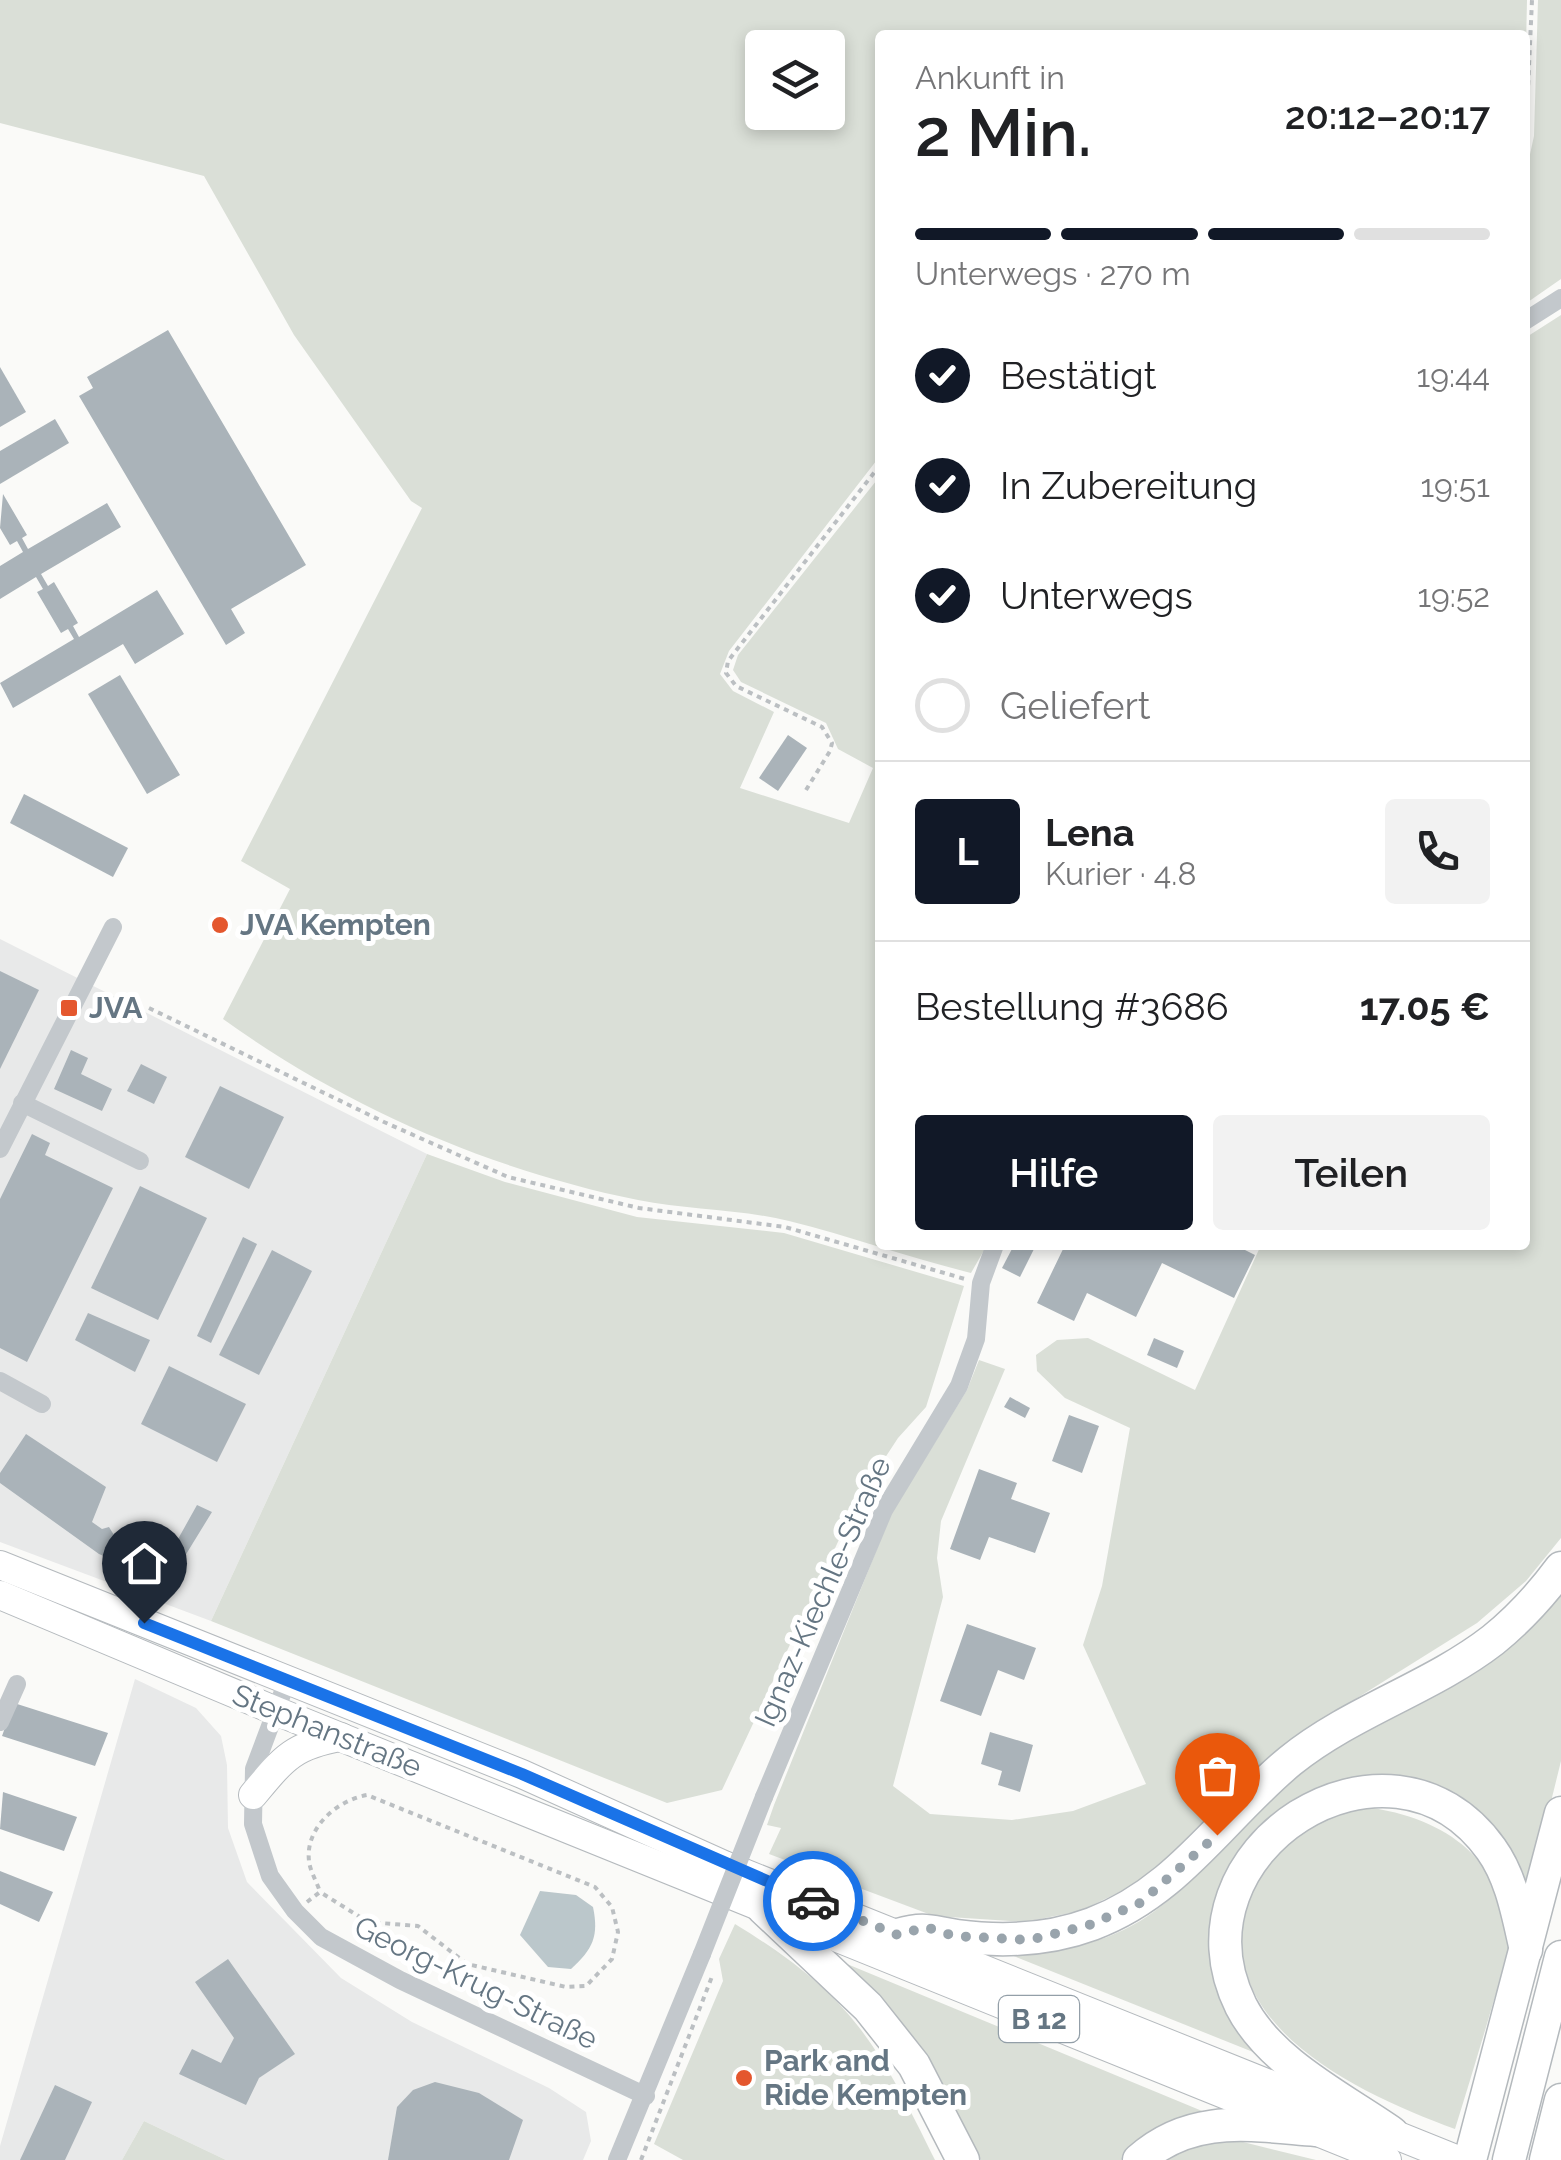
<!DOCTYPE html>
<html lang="de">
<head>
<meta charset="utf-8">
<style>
  :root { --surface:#fff; --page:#f2f2f2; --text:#202124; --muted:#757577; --line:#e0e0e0; --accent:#111827 }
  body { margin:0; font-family:Raleway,sans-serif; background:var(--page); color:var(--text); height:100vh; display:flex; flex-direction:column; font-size:38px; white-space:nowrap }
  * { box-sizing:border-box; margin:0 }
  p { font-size:32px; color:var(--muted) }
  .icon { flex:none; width:55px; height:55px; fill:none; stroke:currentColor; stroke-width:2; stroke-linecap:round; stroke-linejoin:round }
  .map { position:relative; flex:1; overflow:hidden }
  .sheet { position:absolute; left:875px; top:30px; width:655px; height:1220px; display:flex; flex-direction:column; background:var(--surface); border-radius:10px; box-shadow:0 5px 15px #0003 }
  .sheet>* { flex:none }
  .controls { position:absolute; left:745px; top:30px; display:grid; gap:20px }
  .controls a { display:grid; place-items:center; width:100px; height:100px; border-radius:10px; background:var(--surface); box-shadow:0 5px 15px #0003; font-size:50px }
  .pin { position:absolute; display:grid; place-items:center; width:85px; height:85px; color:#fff; margin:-102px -42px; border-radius:50% 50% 50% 0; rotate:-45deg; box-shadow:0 0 10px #0007 }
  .pin .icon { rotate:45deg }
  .courier { position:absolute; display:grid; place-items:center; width:100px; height:100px; margin:-50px; border:8px solid #1a73e8; border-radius:50%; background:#fff; color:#222; box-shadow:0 2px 12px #0007 }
  .overview em { font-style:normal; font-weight:600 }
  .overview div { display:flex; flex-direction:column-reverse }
  .overview { display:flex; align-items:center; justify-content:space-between; height:170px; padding:0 40px }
  h1 { font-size:65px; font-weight:600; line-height:75px }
  .bar { display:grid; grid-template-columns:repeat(4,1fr); gap:15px 10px; align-content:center; height:120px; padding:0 40px }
  .bar i { height:12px; border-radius:8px; background:var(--line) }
  .bar .active { background:var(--accent) }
  .bar p { grid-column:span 4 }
  .line { display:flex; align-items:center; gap:25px; padding:0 40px; border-top:2px solid var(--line) }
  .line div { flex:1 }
  .round { display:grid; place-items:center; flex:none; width:105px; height:105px; border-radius:10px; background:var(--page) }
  ol { padding:0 40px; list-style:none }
  li { display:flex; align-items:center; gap:30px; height:110px }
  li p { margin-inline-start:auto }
  li .icon { padding:10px; border-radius:50%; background:var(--accent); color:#fff; stroke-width:4 }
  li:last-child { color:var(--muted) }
  li i { width:55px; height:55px; border:5px solid var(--line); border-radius:50% }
  .cta { display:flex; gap:20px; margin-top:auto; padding:20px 40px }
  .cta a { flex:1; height:115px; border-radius:10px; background:var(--accent); color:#fff; font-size:40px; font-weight:600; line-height:115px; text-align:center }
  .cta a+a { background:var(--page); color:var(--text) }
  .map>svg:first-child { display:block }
  .built { fill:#e8e9e9 }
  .green { fill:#dadfd7; fill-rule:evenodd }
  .water { fill:#bbc7cb }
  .building { fill:#aab3b9 }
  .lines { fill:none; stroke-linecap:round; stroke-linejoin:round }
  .primary-casing { stroke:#b5babe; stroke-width:30 }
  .highway-casing { stroke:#b4b9bd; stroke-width:35 }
  .path { stroke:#bbbfc2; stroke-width:4; stroke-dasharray:5 5; stroke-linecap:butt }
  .street { stroke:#c3c8cc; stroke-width:18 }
  .primary { stroke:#fff; stroke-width:28 }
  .highway { stroke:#fff; stroke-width:32 }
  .street-bridge { stroke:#c3c8cc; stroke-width:18 }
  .done { stroke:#99a4ac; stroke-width:10; stroke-dasharray:0 18 }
  .route { stroke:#1a73e8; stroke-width:12 }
  .poi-dot { fill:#e4572e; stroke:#fff; stroke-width:4 }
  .labels { text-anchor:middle; stroke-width:10; stroke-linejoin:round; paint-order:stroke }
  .shield { fill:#fff; stroke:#939fa8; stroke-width:2.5 }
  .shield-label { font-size:28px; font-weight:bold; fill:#657683 }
  .poi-label { font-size:30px; font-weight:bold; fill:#657683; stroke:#fff; text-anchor:start }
  .street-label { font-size:30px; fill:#657683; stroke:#fff }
</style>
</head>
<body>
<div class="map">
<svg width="1561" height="2160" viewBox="0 0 1561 2160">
  <rect width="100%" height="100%" fill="#fafaf8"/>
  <g class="built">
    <polygon points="0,939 427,1154 211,1621 0,1542"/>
    <polygon points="135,1679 196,1708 221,1736 227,1765 228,1828 247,1882 341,1978 412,2022 549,2088 586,2112 591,2141 583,2160 226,2160 144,2121 122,2160 0,2160 0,2146"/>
  </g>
  <g class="green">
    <path d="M0 0H1527L1525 94V35H880V456L729 651 720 674 733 691 774 712 740 788 849 823 873 768 838 749 826 723 741 682 733 670 738 655 880 476V1245H987L971 1273C910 1258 850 1236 789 1221 740 1209 687 1210 638 1200 490 1170 345 1107 223 1019L290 889 241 861 422 508 411 501 294 335 204 176 0 123ZM762 48H828V112H762Z"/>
    <polygon points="1538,0 1561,0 1561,279 1525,304 1525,177 1534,136"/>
    <polygon points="1561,315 1561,1538 1526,1581 1477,1623 1322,1720 1190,1847 1128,1888 1080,1911 1025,1922 934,1916 769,1854 781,1828 767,1825 774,1805 891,1514 967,1390 979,1360 1005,1369 941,1521 937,1558 943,1597 893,1786 930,1814 1012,1820 1073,1811 1146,1784 1083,1645 1102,1586 1130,1428 1065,1398 1037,1371 1036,1355 1057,1340 1088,1338 1195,1390 1261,1245 1525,1245 1525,338"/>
    <polygon points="427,1154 505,1182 637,1217 784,1233 964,1286 926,1407 898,1438 858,1499 722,1790 667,1803 211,1621"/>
    <path d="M1561 1590V1761L1529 1891C1518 1864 1507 1840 1485 1820 1430 1770 1336 1768 1279 1813 1256 1832 1239 1871 1222 1896L1263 2056 1006 1953C1182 1952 1186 1855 1304 1768 1387 1706 1475 1649 1561 1590Z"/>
    <path d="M1366 1807C1447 1818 1509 1861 1508 1951 1507 1967 1498 1987 1493 2003 1481 2045 1468 2087 1455 2129 1356 2093 1191 2016 1257 1883 1279 1839 1321 1817 1366 1807Z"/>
    <path d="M735 1924C850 1994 877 2042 935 2160H683L654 2144 723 1981 719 1959Z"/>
    <polygon points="847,1964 1207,2113 1141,2140 1121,2160 981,2160 928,2057"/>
    <polygon points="144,2121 226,2160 122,2160"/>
    <polygon points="1239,2141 1316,2160 1167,2160 1193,2145"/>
  </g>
  <path class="water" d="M540 1891 576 1895 593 1907C599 1936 593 1949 571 1969L548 1967 520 1935Z"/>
  <g class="building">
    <polygon points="168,330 306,565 231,609 245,633 226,645 79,396 93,388 87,377"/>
    <polygon points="0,367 26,412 0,427"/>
    <polygon points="55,419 69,443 0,484 0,451"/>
    <polygon points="3,494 27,535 22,538 28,549 107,503 121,527 41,574 48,586 54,582 78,623 73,626 79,637 157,590 184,634 135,664 123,644 13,708 0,683 74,639 68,629 61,633 37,592 43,589 36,577 0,599 0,566 23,552 17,541 10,545 0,528"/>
    <polygon points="120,675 180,775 147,794 88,694"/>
    <polygon points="788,735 807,748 778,791 759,778"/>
    <polygon points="24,794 128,848 113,877 10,823"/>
    <polygon points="0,971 39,990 0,1069"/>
    <polygon points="71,1050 88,1058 81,1074 112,1089 102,1111 54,1089"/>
    <polygon points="141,1064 167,1077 154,1104 127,1091"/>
    <polygon points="220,1086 284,1117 249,1189 185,1157"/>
    <polygon points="32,1134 50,1143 45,1155 113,1188 27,1362 0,1348 0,1199"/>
    <polygon points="140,1186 207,1218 158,1320 91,1288"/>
    <polygon points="243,1237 257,1244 211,1343 197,1336"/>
    <polygon points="1014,1245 1036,1245 1020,1277 1002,1268"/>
    <polygon points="1065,1245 1235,1245 1255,1255 1234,1298 1162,1263 1136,1317 1087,1293 1074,1321 1037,1303"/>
    <polygon points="272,1250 312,1271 259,1375 219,1355"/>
    <polygon points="88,1313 150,1340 135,1372 75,1340"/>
    <polygon points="1154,1338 1184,1351 1177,1368 1147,1355"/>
    <polygon points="169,1366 246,1404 217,1462 141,1424"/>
    <polygon points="1010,1397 1030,1408 1025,1418 1004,1407"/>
    <polygon points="1069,1415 1099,1426 1082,1473 1052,1461"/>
    <polygon points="26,1434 106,1487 92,1522 102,1529 109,1527 117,1540 151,1561 168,1557 197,1505 212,1512 177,1569 149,1575 99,1554 0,1483 0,1473"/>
    <polygon points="979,1469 1017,1483 1011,1499 1050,1513 1035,1553 989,1537 980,1560 950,1549"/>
    <polygon points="967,1624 1036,1648 1024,1680 998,1670 981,1716 940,1701"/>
    <polygon points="14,1703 108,1733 95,1766 2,1736"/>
    <polygon points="990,1732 1033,1745 1020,1792 998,1785 1002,1771 981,1764"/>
    <polygon points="3,1792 77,1817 64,1851 0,1829"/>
    <polygon points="0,1871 53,1892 39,1922 0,1904"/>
    <polygon points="228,1959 295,2054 259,2078 246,2105 179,2074 192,2049 221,2063 234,2038 195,1982"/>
    <polygon points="435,2082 479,2093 523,2120 509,2160 388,2160 397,2107 413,2090"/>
    <polygon points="55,2085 92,2102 65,2160 20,2160"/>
  </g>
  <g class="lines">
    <g class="primary-casing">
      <g id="primary">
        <polyline points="0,1565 522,1774 724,1865 1458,2160"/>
        <polyline points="0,1595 276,1711 1387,2160"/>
        <path d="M253 1795C283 1759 293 1745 341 1737"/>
      </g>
    </g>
    <g class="highway-casing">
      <g id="highway">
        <polyline points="763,1908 868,2007 914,2065 963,2160"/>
        <path d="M898 1935C926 1927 930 1932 957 1936 1002 1942 1049 1940 1092 1924 1178 1892 1222 1817 1290 1761 1352 1711 1431 1688 1493 1640 1519 1619 1541 1595 1561 1568"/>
        <path d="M1392 2133C1342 2098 1270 2063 1241 2006 1164 1851 1389 1707 1491 1849 1512 1878 1518 1916 1526 1950"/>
        <path d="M1139 2160C1192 2113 1250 2125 1316 2130"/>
        <polyline points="1470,2160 1561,1813"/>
        <polyline points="1509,2160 1561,1957"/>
        <polyline points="1546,2160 1561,2100"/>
      </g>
    </g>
    <g class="path">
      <polyline points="1525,155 1532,0"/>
      <polyline points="806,790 830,751 832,743 822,727 736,686 726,673 728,661 880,465"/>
      <polyline points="149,1008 384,1122 508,1177 639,1208 785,1227 965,1279"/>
      <path d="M307 1902 320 1892C317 1882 310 1871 309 1861 305 1827 338 1800 367 1795L595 1887 612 1907 618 1932 612 1959 586 1986 566 1987 467 1964 418 1926 368 1922 320 1892"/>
      <polyline points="641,2160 713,1974"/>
    </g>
    <g class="street">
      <polyline points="1525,321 1561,298"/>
      <polyline points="22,1103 140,1161"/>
      <polyline points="0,1149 113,927"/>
      <polyline points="0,1381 42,1404"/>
      <polyline points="287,1681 254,1769 253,1824 270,1876 295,1911 321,1937 400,1980 646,2096"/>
      <polyline points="0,1722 17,1684"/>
      <polyline points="764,1797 884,1510 959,1386 976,1339 981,1283 995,1245"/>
      <polyline points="617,2160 702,1954"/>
    </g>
    <use href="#primary" class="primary"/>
    <use href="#highway" class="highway"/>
    <polyline class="street-bridge" points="702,1954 764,1797"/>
  </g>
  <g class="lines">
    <polyline class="done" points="813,1901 898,1935 926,1927 954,1936 1030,1940 1089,1925 1140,1903 1217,1835"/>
    <polyline class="route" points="144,1623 522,1774 813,1901"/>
  </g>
  <g class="poi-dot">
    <circle cx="220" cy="925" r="10"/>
    <rect x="59" y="998" width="20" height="20" rx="5"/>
    <circle cx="744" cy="2078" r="10"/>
  </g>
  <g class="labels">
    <rect class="shield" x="999" y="1996" width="80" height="46" rx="8"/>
    <g class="shield-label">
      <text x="1039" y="2029">B 12</text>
    </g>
    <g class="poi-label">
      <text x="240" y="935">JVA Kempten</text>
      <text x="89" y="1018">JVA</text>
      <text x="764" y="2071">Park and<tspan x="764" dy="34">Ride Kempten</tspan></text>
    </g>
    <g class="street-label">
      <text transform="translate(823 1592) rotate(-66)" y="10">Ignaz-Kiechle-Straße</text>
      <text transform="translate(327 1731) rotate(22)" y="10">Stephanstraße</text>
      <text transform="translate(476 1983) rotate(26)" y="10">Georg-Krug-Straße</text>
    </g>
  </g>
</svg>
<div class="controls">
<a><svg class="icon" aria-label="layers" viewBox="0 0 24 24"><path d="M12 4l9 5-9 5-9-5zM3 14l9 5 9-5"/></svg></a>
</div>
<div class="pin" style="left:1217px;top:1835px;background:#ea580c"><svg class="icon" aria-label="bag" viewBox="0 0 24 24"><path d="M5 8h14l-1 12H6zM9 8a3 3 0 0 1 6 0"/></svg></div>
<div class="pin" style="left:144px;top:1623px;background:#1f2937"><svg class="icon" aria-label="home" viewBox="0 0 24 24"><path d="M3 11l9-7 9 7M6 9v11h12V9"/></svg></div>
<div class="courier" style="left:813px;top:1901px"><svg class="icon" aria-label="car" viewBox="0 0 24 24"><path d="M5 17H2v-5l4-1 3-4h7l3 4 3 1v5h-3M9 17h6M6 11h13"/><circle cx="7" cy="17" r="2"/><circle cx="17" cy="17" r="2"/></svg></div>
<section class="sheet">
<div class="overview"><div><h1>2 Min.</h1><p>Ankunft in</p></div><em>20:12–20:17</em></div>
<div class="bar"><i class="active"></i><i class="active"></i><i class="active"></i><i></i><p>Unterwegs · 270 m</p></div>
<ol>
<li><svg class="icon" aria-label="check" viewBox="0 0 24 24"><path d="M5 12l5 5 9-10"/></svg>Bestätigt<p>19:44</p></li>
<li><svg class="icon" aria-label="check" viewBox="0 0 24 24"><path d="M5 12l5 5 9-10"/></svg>In Zubereitung<p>19:51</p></li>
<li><svg class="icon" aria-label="check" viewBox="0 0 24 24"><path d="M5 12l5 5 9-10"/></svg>Unterwegs<p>19:52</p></li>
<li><i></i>Geliefert</li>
</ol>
<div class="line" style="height:180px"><b class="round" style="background:var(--accent);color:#fff">L</b><div><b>Lena</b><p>Kurier · 4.8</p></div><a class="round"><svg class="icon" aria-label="phone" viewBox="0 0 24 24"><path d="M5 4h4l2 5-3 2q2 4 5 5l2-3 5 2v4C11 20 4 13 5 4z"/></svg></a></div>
<div class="line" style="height:130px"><div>Bestellung #3686</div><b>17.05 €</b></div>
<div class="cta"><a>Hilfe</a><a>Teilen</a></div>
</section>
</div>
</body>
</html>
